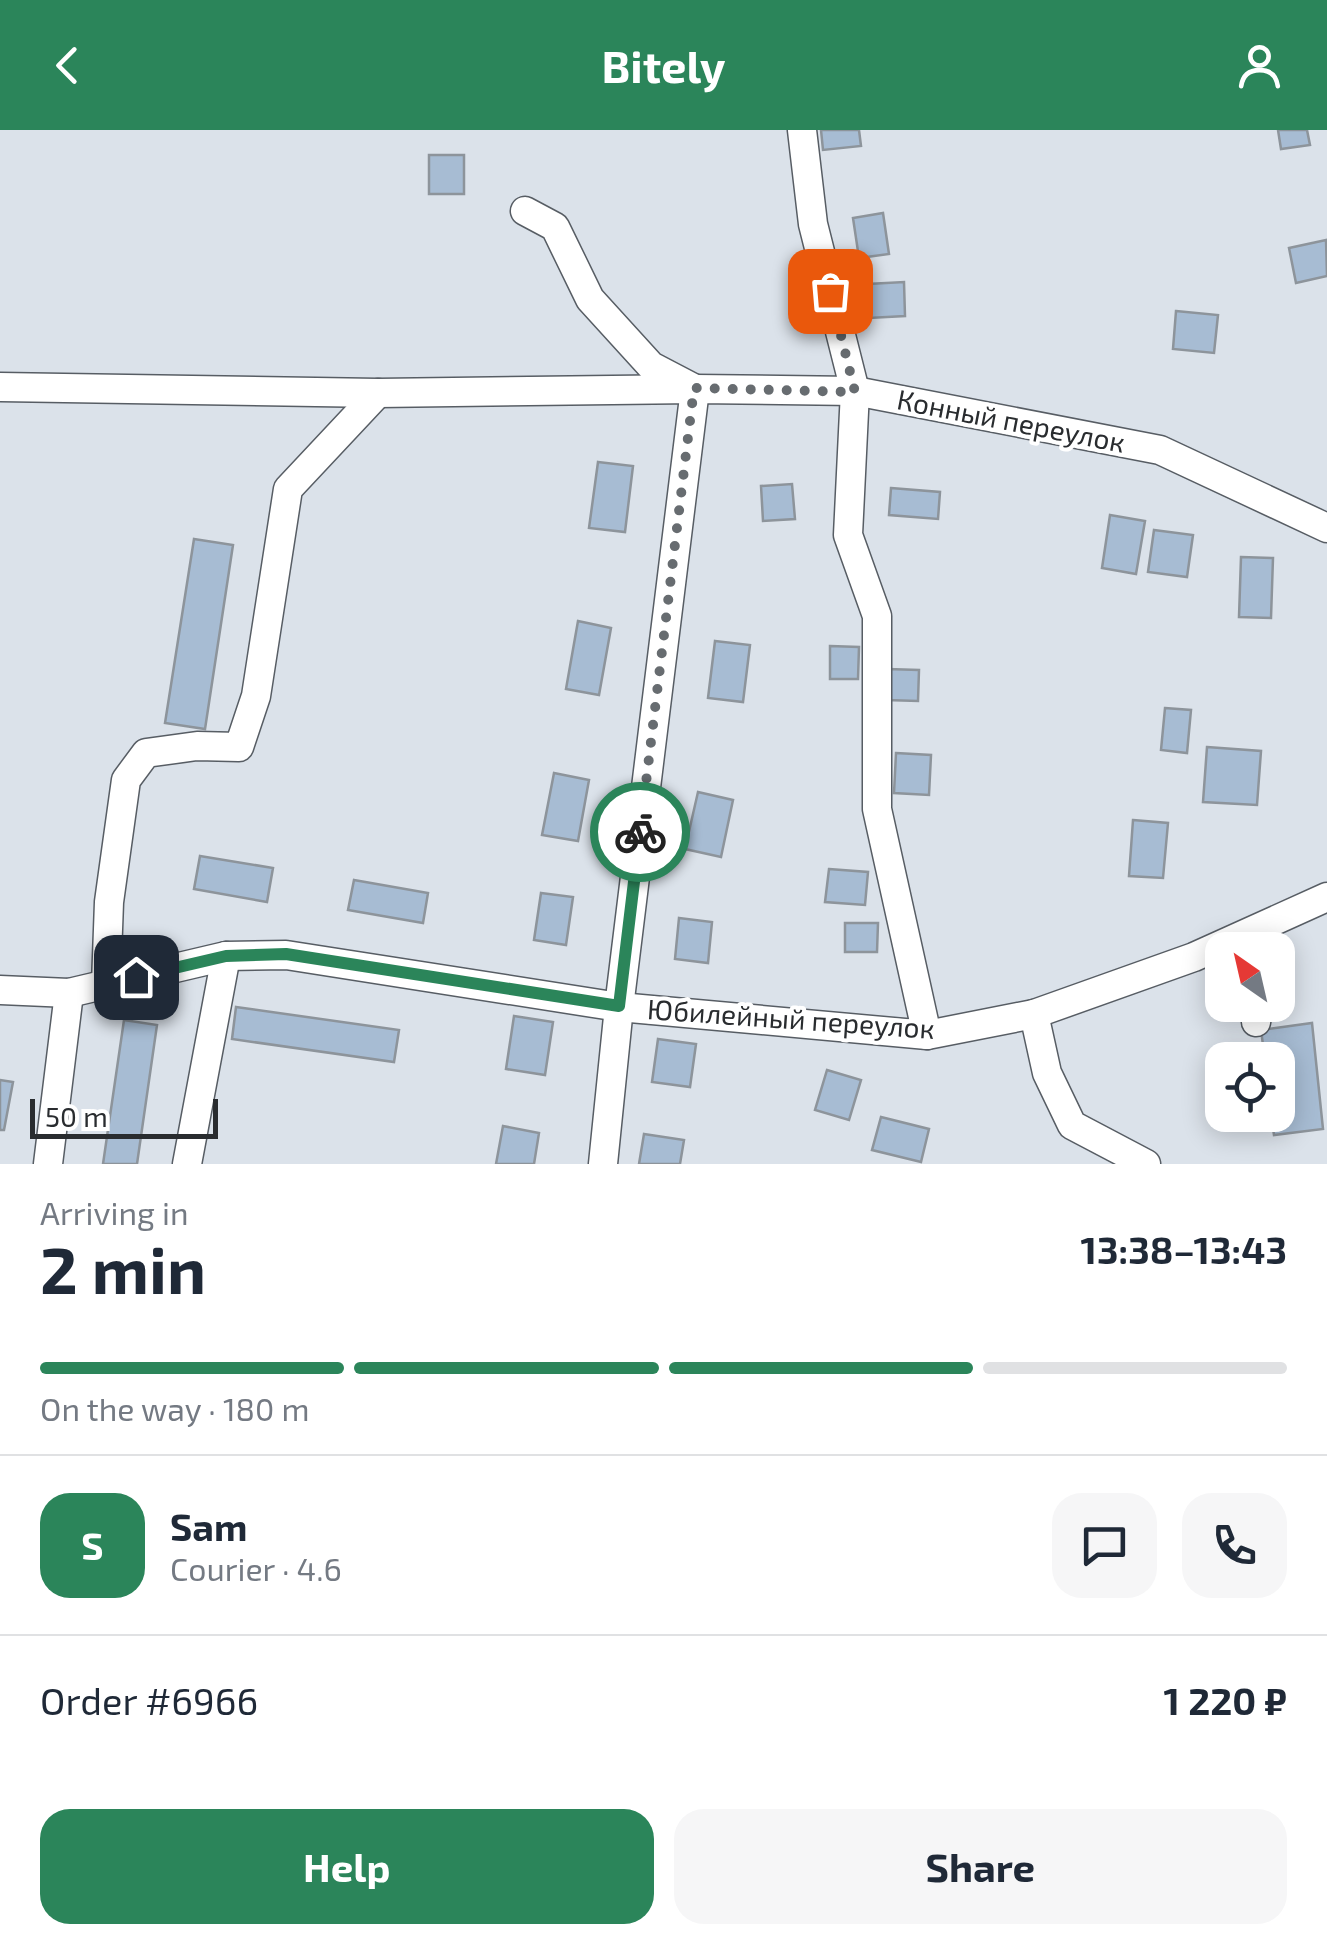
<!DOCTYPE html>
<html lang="en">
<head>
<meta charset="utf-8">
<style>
  :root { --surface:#fff; --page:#f6f6f7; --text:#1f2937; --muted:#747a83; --line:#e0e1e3; --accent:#2b855a }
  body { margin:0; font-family:"Exo 2",sans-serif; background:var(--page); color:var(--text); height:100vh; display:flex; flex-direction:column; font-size:38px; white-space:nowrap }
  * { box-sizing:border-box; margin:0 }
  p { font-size:32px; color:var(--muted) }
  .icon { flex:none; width:55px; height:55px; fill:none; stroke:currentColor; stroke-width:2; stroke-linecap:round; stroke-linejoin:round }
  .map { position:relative; height:1034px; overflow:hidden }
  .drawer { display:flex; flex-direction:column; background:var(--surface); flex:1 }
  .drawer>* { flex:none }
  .needle { width:65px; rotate:326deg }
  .buttons { position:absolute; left:1205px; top:802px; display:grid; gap:20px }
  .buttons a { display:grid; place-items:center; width:90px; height:90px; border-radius:20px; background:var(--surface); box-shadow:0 5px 25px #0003; font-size:50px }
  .scale { position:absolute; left:30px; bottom:25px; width:188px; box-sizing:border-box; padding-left:10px; border:5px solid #292c2f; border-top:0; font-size:28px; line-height:35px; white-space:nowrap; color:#292c2f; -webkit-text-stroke:8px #fff; paint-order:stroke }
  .pin { position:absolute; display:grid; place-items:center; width:85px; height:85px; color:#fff; margin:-42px; border-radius:20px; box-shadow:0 5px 15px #0006 }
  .courier { position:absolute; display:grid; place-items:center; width:100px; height:100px; margin:-50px; border:8px solid #2b855a; border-radius:50%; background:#fff; color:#222; box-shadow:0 2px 12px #0007 }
  .overview em { font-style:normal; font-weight:700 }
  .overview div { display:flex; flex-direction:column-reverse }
  .overview { display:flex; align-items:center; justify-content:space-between; height:170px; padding:0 40px }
  h1 { font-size:65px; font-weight:700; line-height:75px }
  .bar { display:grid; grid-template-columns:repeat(4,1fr); gap:15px 10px; align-content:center; height:120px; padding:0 40px }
  .bar i { height:12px; border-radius:8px; background:var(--line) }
  .bar .on { background:var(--accent) }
  .bar p { grid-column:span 4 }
  .line { display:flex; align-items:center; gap:25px; padding:0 40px; border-top:2px solid var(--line) }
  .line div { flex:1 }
  .round { display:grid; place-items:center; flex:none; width:105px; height:105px; border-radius:30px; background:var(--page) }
  .primary-button { display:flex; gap:20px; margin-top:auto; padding:20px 40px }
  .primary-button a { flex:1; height:115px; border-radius:30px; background:var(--accent); color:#fff; font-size:40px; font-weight:700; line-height:115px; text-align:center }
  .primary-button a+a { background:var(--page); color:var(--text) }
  header { display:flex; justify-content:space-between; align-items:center; height:130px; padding:0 40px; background:var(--accent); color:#fff; font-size:45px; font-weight:700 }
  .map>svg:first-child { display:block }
  .building { fill:#a7bcd3; stroke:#8d949b; stroke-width:2.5 }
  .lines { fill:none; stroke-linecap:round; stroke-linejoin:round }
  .minor-casing { stroke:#575d64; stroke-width:31 }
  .minor { stroke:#fff; stroke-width:28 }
  .done { stroke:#676c70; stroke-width:10; stroke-dasharray:0 18 }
  .route { stroke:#2b855a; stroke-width:12 }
  .labels { text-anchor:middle; stroke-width:8; stroke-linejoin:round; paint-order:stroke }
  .street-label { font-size:28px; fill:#292c2f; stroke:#fff }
</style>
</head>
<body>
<header><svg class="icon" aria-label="back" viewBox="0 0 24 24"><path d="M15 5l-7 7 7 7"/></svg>Bitely<svg class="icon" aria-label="person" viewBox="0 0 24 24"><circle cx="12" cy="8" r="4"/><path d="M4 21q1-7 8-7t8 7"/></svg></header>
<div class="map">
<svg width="1327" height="1034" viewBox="0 0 1327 1034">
  <rect width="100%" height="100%" fill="#dbe2ea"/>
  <g class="building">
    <polygon points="821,0 859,0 861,16 823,20"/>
    <polygon points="1278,0 1307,0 1310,15 1281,19"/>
    <rect x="429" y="25" width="35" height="39"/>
    <polygon points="883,83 889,124 859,128 853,88"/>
    <polygon points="1326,110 1327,146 1296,153 1289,118"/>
    <polygon points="904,152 905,186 869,188 868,154"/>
    <polygon points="1176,181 1218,185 1214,223 1173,219"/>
    <polygon points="598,332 633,336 625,402 589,398"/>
    <polygon points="792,354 795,389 763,391 761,356"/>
    <polygon points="891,358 940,362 938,389 889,385"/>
    <polygon points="1110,385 1145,391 1136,444 1102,438"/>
    <polygon points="1154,400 1193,405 1187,447 1148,442"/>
    <polygon points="194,409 233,415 205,599 165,593"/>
    <polygon points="1241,427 1273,428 1271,488 1239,487"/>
    <polygon points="578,491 611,498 599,565 566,559"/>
    <polygon points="715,511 750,515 743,572 708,568"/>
    <polygon points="830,516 859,517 858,549 830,549"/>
    <polygon points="887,539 919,540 918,571 886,570"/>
    <polygon points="1165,578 1191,580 1187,623 1161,620"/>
    <polygon points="1207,617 1261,621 1257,675 1203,672"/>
    <polygon points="896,623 931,625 929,665 894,663"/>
    <polygon points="554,643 589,650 578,711 542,705"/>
    <polygon points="698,662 733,670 721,727 685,719"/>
    <polygon points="1133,690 1168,693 1163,748 1129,746"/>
    <polygon points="200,726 273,738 267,772 194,759"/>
    <polygon points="829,739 868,742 865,775 825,772"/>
    <polygon points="354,750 428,763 423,793 348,780"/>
    <polygon points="541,763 573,767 566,815 534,810"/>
    <polygon points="679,788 712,792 708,833 675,829"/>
    <polygon points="845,793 878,793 877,822 845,822"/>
    <polygon points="236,877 399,900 394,932 232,909"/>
    <polygon points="514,886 553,892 545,945 506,939"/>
    <polygon points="124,890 157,895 137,1034 103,1034"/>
    <polygon points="1312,893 1323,999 1274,1005 1271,985 1278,985 1278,930 1265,930 1261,900"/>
    <polygon points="658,909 696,914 690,957 652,952"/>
    <polygon points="827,940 861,950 849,990 815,980"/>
    <polygon points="0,950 13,952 4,1000 0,1000"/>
    <polygon points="881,987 929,999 921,1032 872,1020"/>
    <polygon points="503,996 539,1003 534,1034 496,1034"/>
    <polygon points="644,1004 684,1010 680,1034 639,1034"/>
  </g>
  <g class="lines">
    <g class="minor-casing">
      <g id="minor">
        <polyline points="802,0 813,94 855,261 848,405 877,486 877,679 927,905"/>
        <polyline points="525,81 555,97 590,169 651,236 695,259 619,877 603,1034"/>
        <polyline points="0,257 378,263 695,259 855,261 1160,320 1327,398"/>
        <polyline points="106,854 109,772 126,650 146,623 197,616 239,617 256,566 288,359 378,263"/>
        <polyline points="0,860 69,863 226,826 286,825 619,877 927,905 1034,884 1194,827 1327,767"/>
        <polyline points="1034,884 1047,943 1072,995 1146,1034"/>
        <polyline points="1256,892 1259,875"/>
        <polyline points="48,1034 69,863"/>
        <polyline points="187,1034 226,826"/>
      </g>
    </g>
    <use href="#minor" class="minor"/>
  </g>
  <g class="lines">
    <polyline class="done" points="640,702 694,258 855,262 830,161"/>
    <polyline class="route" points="136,847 226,826 286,824 619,876 640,702"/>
  </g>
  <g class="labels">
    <g class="street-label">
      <text transform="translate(1011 291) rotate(11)" y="10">Конный переулок</text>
      <text transform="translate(791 889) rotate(4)" y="10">Юбилейный переулок</text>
    </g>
  </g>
</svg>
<div class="buttons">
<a><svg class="needle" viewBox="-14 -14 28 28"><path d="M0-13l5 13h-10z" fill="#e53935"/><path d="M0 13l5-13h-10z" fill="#747a83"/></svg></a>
<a><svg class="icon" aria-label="locate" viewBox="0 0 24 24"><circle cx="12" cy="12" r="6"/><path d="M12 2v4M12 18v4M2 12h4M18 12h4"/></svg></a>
</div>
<div class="scale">50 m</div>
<div class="pin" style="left:830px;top:161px;background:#ea580c"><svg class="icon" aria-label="bag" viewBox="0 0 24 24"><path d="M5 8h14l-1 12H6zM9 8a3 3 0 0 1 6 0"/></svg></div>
<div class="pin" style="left:136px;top:847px;background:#1f2937"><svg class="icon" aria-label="home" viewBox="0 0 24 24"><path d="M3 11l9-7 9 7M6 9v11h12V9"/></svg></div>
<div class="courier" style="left:640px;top:702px"><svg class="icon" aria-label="bike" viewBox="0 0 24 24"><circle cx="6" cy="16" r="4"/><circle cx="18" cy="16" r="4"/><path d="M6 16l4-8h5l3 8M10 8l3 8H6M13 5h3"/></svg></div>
</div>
<section class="drawer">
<div class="overview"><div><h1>2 min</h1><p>Arriving in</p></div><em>13:38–13:43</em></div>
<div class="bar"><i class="on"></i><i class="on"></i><i class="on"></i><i></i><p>On the way · 180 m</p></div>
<div class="line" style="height:180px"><b class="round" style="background:var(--accent);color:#fff">S</b><div><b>Sam</b><p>Courier · 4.6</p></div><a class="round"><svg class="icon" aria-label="chat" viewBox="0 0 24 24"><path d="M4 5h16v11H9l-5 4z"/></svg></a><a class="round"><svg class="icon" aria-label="phone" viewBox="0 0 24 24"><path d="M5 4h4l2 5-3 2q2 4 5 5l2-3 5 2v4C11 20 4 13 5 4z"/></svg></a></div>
<div class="line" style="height:130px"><div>Order #6966</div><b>1 220 ₽</b></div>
<div class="primary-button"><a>Help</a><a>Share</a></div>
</section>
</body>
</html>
